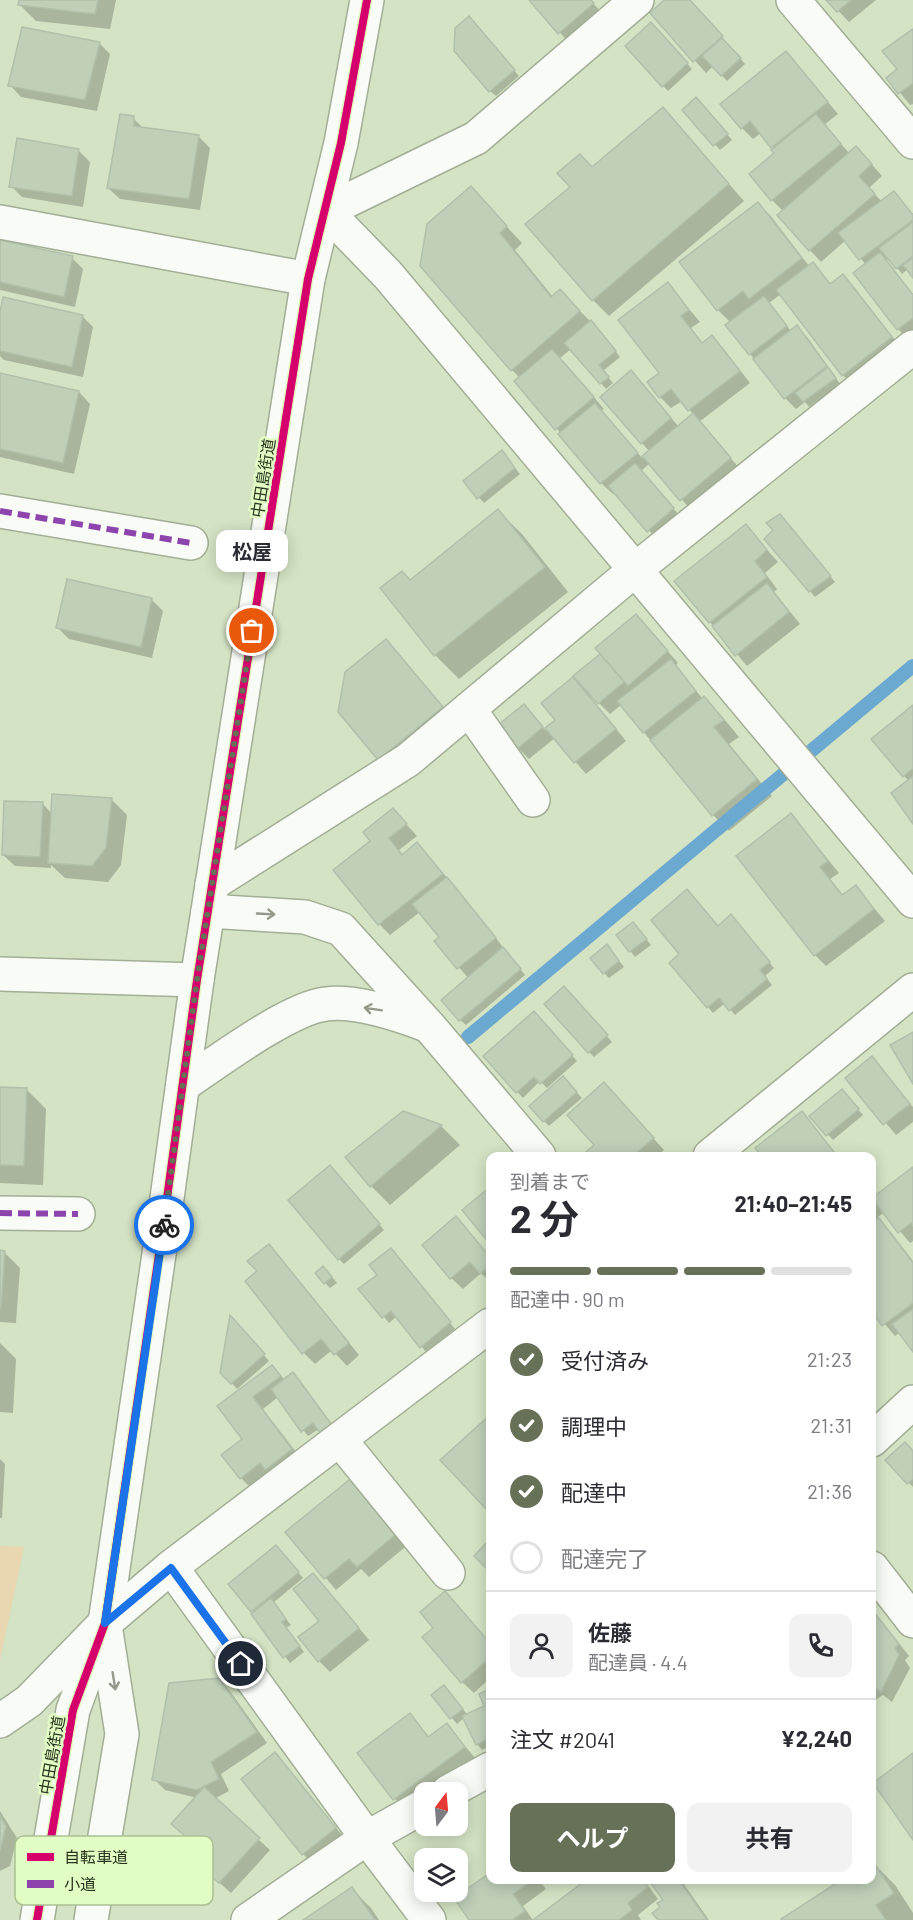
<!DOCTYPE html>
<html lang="ja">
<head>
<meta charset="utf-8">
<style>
  :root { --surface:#fff; --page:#f2f2f3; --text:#2b2b33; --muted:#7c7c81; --line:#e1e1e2; --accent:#667158 }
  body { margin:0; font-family:Barlow,"Noto Sans JP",sans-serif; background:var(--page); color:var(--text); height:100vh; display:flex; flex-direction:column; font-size:22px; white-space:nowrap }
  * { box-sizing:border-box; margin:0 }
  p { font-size:20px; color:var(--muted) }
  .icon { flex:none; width:33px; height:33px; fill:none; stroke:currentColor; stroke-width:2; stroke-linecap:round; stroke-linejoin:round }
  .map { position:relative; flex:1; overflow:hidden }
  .panel { position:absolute; left:486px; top:1152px; width:390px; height:732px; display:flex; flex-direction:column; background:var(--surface); border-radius:12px; box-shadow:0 3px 15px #0003 }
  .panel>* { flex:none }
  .needle { width:39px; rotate:16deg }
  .buttons { position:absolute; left:414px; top:1782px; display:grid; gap:12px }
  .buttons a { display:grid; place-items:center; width:54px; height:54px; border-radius:12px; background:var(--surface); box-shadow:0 3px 15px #0003; font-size:30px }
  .pin { position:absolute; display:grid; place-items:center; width:51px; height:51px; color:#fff; margin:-26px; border:3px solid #fff; border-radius:50%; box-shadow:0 2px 6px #0007 }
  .courier { position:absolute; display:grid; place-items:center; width:60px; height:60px; margin:-30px; border:4px solid #1a73e8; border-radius:50%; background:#fff; color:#222; box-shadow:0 2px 8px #0007 }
  .bubble { position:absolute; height:42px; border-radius:12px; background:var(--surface); box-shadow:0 3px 15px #0003; font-size:20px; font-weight:700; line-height:42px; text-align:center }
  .overview em { font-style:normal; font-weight:700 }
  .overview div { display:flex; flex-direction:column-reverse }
  .overview { display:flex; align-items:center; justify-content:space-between; height:102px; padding:0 24px }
  h1 { font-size:39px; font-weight:700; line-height:45px }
  .bar { display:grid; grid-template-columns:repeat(4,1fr); gap:9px 6px; align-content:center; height:72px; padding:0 24px }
  .bar i { height:8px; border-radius:4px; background:var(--line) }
  .bar .on { background:var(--accent) }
  .bar p { grid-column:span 4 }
  .line { display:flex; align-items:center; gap:15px; padding:0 24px; border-top:2px solid var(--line) }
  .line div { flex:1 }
  .round { display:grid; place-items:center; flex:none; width:63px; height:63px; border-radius:12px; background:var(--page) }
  ol { padding:0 24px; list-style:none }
  li { display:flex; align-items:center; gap:18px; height:66px }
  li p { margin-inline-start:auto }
  li .icon { padding:6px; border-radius:50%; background:var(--accent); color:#fff; stroke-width:4 }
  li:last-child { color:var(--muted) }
  li i { width:33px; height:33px; border:3px solid var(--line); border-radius:50% }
  .action { display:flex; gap:12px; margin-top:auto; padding:12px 24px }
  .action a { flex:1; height:69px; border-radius:12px; background:var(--accent); color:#fff; font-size:24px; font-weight:700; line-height:69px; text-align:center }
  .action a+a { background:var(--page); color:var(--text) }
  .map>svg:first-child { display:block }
  .green { fill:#e8d7b0 }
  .shadow { fill:#0003 }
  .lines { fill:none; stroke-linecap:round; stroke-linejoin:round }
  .stream { stroke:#6ca9d1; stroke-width:14 }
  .building { fill:#bfcfb8; stroke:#b1c0ab; stroke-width:1.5 }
  .street-casing { stroke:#a2ae96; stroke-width:36 }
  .secondary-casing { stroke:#a2ae96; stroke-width:36 }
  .street { stroke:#f9fbf6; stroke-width:33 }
  .secondary { stroke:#f9fbf6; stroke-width:33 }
  .quiet { stroke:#8e44ad; stroke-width:6; stroke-dasharray:12 6; stroke-linecap:butt }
  .cycleway-casing { stroke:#e2fdc4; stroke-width:11 }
  .cycleway { stroke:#d6006c; stroke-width:8 }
  .oneway { stroke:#92988a }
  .done { stroke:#667158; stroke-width:6; stroke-dasharray:0 10.8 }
  .route { stroke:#1a73e8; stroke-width:8 }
  .labels { text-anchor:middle; stroke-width:5; stroke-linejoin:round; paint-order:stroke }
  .street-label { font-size:16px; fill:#2a341e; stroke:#e2fdc4 }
  .key { fill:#e2fdc4; stroke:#abc192; stroke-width:1.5 }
  .key-label { font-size:16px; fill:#2a341e }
</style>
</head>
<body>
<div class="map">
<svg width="913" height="1920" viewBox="0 0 913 1920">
  <rect width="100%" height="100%" fill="#d4e3c4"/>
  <polygon class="green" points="0,1546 24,1547 0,1660"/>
  <g class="shadow">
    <polygon points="20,0 116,0 110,29 36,21 20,5"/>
    <polygon points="531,0 590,0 604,15 570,44"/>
    <polygon points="667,0 690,0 745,64 727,81 713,66 706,73 652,13"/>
    <polygon points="828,0 876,0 849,22"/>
    <polygon points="474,23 519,76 496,96 490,91"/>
    <polygon points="657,30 692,69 668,91 663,86"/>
    <polygon points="913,31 913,104 910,105 888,78 899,69"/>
    <polygon points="99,43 110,54 97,111 21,97 10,85"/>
    <polygon points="786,53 838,114 824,125 850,154 867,159 882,176 869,188 882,202 894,193 913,214 913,275 908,269 902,274 889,258 886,260 913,294 913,337 909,340 898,329 866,265 846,240 821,262 810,250 783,211 772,200 776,154 775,149 761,133 753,139 742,128"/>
    <polygon points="702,105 732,140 720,150 684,110"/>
    <polygon points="663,109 744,201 609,316 593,300 593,169"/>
    <polygon points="133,118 144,129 198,136 210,148 200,210 120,199 108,188"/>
    <polygon points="78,150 90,162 83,207 22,197 11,186"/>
    <polygon points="471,188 522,243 515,250 553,297 560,291 596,327 620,357 603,371 613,383 606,389 571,349 560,358 604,409 601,411 642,458 650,452 642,443 642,384 679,427 693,414 682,401 671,408 660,397 668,284 700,322 691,328 703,344 712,337 723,348 750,383 699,422 741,470 692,511 650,463 641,471 679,515 654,536 615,492 613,494 601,483 560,435 561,434 520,378 512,370"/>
    <polygon points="758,204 770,215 809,266 813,264 831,285 843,276 854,287 902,349 854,386 843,375 781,294 769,303 791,331 796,327 808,338 840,384 809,407 805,402 796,409 785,398 750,354 731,323 718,310"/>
    <polygon points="0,242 72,258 83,269 75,307 0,290"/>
    <polygon points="82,316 93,327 83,377 4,360 0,356 0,318"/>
    <polygon points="0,374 79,392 90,404 74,474 0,457"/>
    <polygon points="507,458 520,474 484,503 465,482"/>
    <polygon points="498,511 522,534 568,592 459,679 435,655 382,588 411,581"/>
    <polygon points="785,522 835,582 815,597 810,591 775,530"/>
    <polygon points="746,526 778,562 765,573 777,589 774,592 800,624 747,666 710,622"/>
    <polygon points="151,599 163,611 152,658 69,639 58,628"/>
    <polygon points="647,627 678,663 675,666 703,699 704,698 720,714 739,737 729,744 772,796 729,831 713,815 621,705 610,714 592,696 590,697 626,741 586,774 555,738 529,759 518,748 535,717 545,730 557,720 543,703 602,654"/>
    <polygon points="392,646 448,714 385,765 379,759"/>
    <polygon points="913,707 913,821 909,781 904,776"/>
    <polygon points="111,799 127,815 121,865 108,882 65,878 51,865 51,868 15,866 3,855 43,804 52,814"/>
    <polygon points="393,810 417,836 399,850 403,855 428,856 458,890 525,975 466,1025 460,1020 469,979 436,941 441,937 420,912 390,935 379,924 372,841"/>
    <polygon points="791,815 839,873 830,879 844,896 856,887 885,921 826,966 815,955"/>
    <polygon points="736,922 774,968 765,976 772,985 735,1015 725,1003 713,1013 671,963 718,927"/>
    <polygon points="638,929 651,945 635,957 618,935"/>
    <polygon points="612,952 624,967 609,978 604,973"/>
    <polygon points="569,993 612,1042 594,1057 589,1052"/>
    <polygon points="539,1018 577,1061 547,1088 540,1081 523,1098 485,1057"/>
    <polygon points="872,1058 913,1107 913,1122 896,1135 848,1078"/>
    <polygon points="563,1078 582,1098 549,1126 544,1121"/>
    <polygon points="0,1088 26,1089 46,1109 43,1185 0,1183"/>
    <polygon points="615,1096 664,1150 657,1156 588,1156 586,1154 597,1145"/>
    <polygon points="847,1097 863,1115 833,1140 811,1117"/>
    <polygon points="403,1112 441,1126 460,1145 390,1205 371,1186"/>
    <polygon points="802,1113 838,1156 764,1156 757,1148"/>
    <polygon points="913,1169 913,1241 910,1243 884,1212 877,1218 890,1231 913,1261 913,1350 900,1332 895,1336 872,1309 872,1199"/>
    <polygon points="335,1172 384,1230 344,1264 339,1259"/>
    <polygon points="490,1189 490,1242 464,1210"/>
    <polygon points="467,1230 490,1257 490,1282 481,1273 463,1289 451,1278"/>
    <polygon points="269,1246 280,1257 359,1355 347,1366 332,1350 315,1364 304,1353 247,1282 259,1272"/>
    <polygon points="0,1252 4,1252 20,1268 16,1323 0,1322"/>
    <polygon points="396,1255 455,1329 426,1352 397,1316 389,1323 361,1289 379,1275"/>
    <polygon points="329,1273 337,1283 330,1288 325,1283"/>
    <polygon points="231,1318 269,1361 237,1389 222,1372"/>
    <polygon points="0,1343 16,1359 13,1413 0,1412"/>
    <polygon points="272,1367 285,1380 293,1374 299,1379 336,1431 321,1432 319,1429 308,1436 278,1397 263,1409 303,1461 252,1489 241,1478 244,1439 219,1406"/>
    <polygon points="490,1417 490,1511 442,1460"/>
    <polygon points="913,1452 913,1487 887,1460"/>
    <polygon points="0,1459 5,1464 2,1518 0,1518"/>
    <polygon points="354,1478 410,1543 369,1577 361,1569 336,1590 288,1533"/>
    <polygon points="281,1552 303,1578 273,1603 291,1625 286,1628 304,1652 290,1663 253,1614 254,1613 230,1584"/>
    <polygon points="324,1586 369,1640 330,1672 319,1661"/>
    <polygon points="456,1604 490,1643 490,1678 474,1693 462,1682"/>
    <polygon points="872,1609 909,1656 905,1660 910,1668 892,1702 883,1695 872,1702"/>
    <polygon points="218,1679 230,1691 267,1743 221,1774 229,1791 214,1799 270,1850 231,1893 196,1862 192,1842 173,1824 197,1798 165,1790 154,1779"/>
    <polygon points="490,1690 490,1746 482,1750 477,1744 464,1718 457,1724 433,1695 449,1693 468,1715 486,1706 481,1695"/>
    <polygon points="410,1714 430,1738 447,1725 476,1759 406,1811 395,1799 359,1753"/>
    <polygon points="275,1754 346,1840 314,1865 303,1854"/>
    <polygon points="0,1811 17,1838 10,1866 0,1871"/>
    <polygon points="872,1862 895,1885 913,1913 913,1920 783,1920 843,1880 872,1880"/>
    <polygon points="490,1874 490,1880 539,1880 546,1889 523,1906 533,1920 471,1920 456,1898"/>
    <polygon points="589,1880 644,1880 658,1899 638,1915 641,1920 535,1920"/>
    <polygon points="656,1880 681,1880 709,1920 659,1920 665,1900 652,1882"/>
    <polygon points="352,1889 371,1908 379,1920 306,1920"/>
  </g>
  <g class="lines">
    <polyline class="stream" points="468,1037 913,666"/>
  </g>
  <g class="building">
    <polygon points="19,0 98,0 95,14 18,5"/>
    <polygon points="529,0 591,0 594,3 558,34"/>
    <polygon points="664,0 690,0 723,36 693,62 650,13"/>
    <polygon points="826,0 851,0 837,12"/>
    <polygon points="469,16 515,70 489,92 454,51 455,28"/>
    <polygon points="651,22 688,63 662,87 625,46"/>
    <polygon points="22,27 100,42 85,100 8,86"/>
    <polygon points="913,29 913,83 898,94 886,78 897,69 882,51"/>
    <polygon points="722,38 741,58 721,76 702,56"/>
    <polygon points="786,51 828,102 771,148 750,121 741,129 720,104"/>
    <polygon points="696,97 728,134 713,146 682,110"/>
    <polygon points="663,107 729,184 592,301 525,224 570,187 557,173 580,154 592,167"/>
    <polygon points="120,114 134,116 134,126 199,135 189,199 107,188"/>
    <polygon points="816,114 841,144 771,201 749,174 774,153 771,150"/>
    <polygon points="17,138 79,149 72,196 9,187"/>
    <polygon points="856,146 872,164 859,176 875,194 809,251 777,215"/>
    <polygon points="471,186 507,226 500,233 551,297 560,289 580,311 511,371 420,266 427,224"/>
    <polygon points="894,191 913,215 913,220 859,260 838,233"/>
    <polygon points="758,202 802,258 749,299 743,291 717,311 679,262"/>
    <polygon points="913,222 913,256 896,269 879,248"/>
    <polygon points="0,240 73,256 64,297 0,282"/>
    <polygon points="880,252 913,295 913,318 897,330 853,273"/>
    <polygon points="913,258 913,278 903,265"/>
    <polygon points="813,262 830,284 843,274 892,337 842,376 776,290"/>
    <polygon points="668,282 689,310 681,316 702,343 712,335 740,371 688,411 671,389 659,398 647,382 659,373 618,320"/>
    <polygon points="764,296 787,326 749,355 725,325"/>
    <polygon points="3,297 83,315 72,367 0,351 0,312"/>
    <polygon points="591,320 616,351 599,365 609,377 600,384 564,343"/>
    <polygon points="797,325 827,366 784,399 753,359"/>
    <polygon points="552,349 594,397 555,430 514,381"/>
    <polygon points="828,367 836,378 803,402 795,393"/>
    <polygon points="631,370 671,418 641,444 600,397"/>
    <polygon points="0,373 79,391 63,463 0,449"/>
    <polygon points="595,403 638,453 600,484 558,434"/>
    <polygon points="693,413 731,458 680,501 642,456"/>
    <polygon points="502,450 515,468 477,499 463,481"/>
    <polygon points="635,463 674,508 647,532 608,486"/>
    <polygon points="498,509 545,567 434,656 380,588 402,571 410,580"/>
    <polygon points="780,514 831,576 809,592 764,539 773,530 766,523"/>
    <polygon points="746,524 767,550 755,561 767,577 709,623 674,581"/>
    <polygon points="67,579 152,598 141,647 56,628"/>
    <polygon points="767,583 789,612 735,656 712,626"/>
    <polygon points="636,614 668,651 628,686 595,648"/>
    <polygon points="386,639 443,707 378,760 338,712 345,672"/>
    <polygon points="600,654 624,682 598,704 573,676"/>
    <polygon points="671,659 696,691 643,733 617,701"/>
    <polygon points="573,677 616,729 574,763 545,728 555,720 541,703"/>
    <polygon points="704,696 724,720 714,727 757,779 712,816 650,740"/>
    <polygon points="524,704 543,727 517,749 498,725"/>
    <polygon points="913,705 913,768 903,777 871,739"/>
    <polygon points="913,776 913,824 891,793"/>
    <polygon points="52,794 112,798 106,848 92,866 48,863"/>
    <polygon points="4,801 43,802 40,857 2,855"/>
    <polygon points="393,808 407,824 389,838 402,855 417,842 443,874 378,925 333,870 370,841 363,832"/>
    <polygon points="791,813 828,861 820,867 842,895 856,885 874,909 814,956 736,856"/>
    <polygon points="447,877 496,938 457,969 434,941 439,937 412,904"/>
    <polygon points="687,889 718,926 731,914 770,962 760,970 767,979 729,1011 719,998 707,1008 669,963 679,954 651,920"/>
    <polygon points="633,922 647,939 629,952 616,935"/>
    <polygon points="607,944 619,961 603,974 590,958"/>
    <polygon points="503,947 521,969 459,1021 441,1000"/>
    <polygon points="564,986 608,1035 588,1053 544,1004"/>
    <polygon points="534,1011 573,1055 540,1084 534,1077 516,1093 483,1056"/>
    <polygon points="913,1032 913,1084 890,1045"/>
    <polygon points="872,1056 910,1104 883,1125 845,1078"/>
    <polygon points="563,1076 577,1092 543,1122 529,1106"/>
    <polygon points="604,1082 654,1138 633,1156 586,1156 584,1154 594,1145 567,1115"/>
    <polygon points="0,1087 27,1088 24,1166 0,1165"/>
    <polygon points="842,1089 859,1109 826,1136 809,1116"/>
    <polygon points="403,1111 442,1125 370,1187 345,1157"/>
    <polygon points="802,1111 837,1156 762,1156 755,1148"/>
    <polygon points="330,1165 380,1224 338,1260 288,1200"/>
    <polygon points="913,1167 913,1226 911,1223 898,1233 872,1198"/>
    <polygon points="490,1187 490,1244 462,1210"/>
    <polygon points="456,1216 490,1257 490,1265 480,1274 470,1262 450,1279 422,1245"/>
    <polygon points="879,1218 913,1263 913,1303 882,1326 872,1311 872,1224"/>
    <polygon points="269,1244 349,1343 334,1355 321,1339 302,1354 245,1281 257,1271 247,1261"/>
    <polygon points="391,1248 451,1322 420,1348 391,1311 382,1318 358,1289 377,1275 369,1265"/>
    <polygon points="0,1250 5,1251 1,1308 0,1308"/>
    <polygon points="323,1266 332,1277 324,1284 315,1273"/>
    <polygon points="913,1309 913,1352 892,1324"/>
    <polygon points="230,1315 265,1354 231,1384 220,1373"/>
    <polygon points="272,1365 281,1376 253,1397 292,1449 265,1470 260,1463 240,1479 221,1455 242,1439 217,1406"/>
    <polygon points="293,1372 332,1425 320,1433 313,1423 301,1432 271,1389"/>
    <polygon points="490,1415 490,1513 440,1460"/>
    <polygon points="905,1442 913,1451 913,1479 907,1484 885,1460"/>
    <polygon points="354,1476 400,1531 357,1567 349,1559 324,1579 285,1532"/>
    <polygon points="490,1539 490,1572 474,1556"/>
    <polygon points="276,1545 299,1572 251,1612 228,1584"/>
    <polygon points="313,1573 359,1628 318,1662 298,1637 319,1621 293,1589"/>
    <polygon points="445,1591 490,1643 490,1658 461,1683 422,1637 433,1628 420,1612"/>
    <polygon points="271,1598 286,1619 282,1622 300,1646 283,1658 251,1614"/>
    <polygon points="872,1610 899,1644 895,1648 899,1655 881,1692 872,1685"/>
    <polygon points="219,1678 257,1732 211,1762 219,1779 197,1790 152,1780 169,1683"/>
    <polygon points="444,1685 463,1709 450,1719 431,1695"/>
    <polygon points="490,1689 490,1738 476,1745 462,1716 484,1706 479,1694"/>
    <polygon points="410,1713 428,1737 447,1723 465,1747 393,1800 357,1753"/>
    <polygon points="275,1752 336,1828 302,1855 241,1779"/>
    <polygon points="913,1753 913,1840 873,1783"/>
    <polygon points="204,1787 260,1838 219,1883 183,1851 191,1841 171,1824"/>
    <polygon points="0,1816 6,1826 0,1851"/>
    <polygon points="872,1860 894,1893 876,1905 886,1920 782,1920 781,1919 841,1880 872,1880"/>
    <polygon points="490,1873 490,1880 533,1880 513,1894 525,1911 512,1920 469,1920 454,1898"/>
    <polygon points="586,1880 642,1880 648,1887 628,1903 632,1910 619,1920 533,1920"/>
    <polygon points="654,1880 679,1880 707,1920 658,1920 652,1913 660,1907 657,1903 663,1900 650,1882"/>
    <polygon points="352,1887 375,1920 303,1920"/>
  </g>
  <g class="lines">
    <g class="street-casing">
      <g id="street">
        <polyline points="637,0 476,138 326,211 388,275 913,901"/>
        <polyline points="793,0 913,142"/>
        <polyline points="0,222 308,279"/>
        <polyline points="0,511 191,543"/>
        <polyline points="469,709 533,800"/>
        <polyline points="212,884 408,760 636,569 913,347"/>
        <polyline points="208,911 305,917 341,929 429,1026 539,1156"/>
        <path d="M183 1085C216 1063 289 1008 326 1004 355 1000 397 1014 424 1024"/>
        <polyline points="710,1156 913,990"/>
        <polyline points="0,1213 78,1214"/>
        <polyline points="340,1440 448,1573"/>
        <polyline points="872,1440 913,1402"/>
        <polyline points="171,1567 367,1838 429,1920"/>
        <polyline points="872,1568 913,1621"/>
        <polyline points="0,1721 29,1701 105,1623 171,1567 490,1325"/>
        <polyline points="448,1792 490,1769"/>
        <polyline points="248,1920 367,1838 424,1806"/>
      </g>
    </g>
    <g class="secondary-casing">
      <g id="secondary">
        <polyline points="0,974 197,980"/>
        <polyline points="37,1920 73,1710 105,1623 164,1220 197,980 308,279 341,143 367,0"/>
        <polyline points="91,1920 122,1734 105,1625"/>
      </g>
    </g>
    <use href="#street" class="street"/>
    <use href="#secondary" class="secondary"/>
    <g class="quiet">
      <polyline points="0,511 191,543"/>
      <polyline points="0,1213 78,1214"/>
    </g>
    <g class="cycleway-casing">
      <polyline id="cycleway" points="37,1920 73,1710 105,1623 164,1220 197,980 308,279 341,143 367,0"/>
    </g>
    <use href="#cycleway" class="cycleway"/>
  </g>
  <defs><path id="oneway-shaft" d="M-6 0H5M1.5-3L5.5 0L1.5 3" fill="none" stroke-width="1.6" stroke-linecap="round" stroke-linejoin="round" transform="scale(1.5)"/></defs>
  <g class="oneway">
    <use href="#oneway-shaft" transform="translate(266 914) rotate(3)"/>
    <use href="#oneway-shaft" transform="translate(373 1009) rotate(-171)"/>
    <use href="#oneway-shaft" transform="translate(114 1681) rotate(81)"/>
  </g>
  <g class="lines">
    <polyline class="done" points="164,1225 197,980 252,631"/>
    <polyline class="route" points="164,1225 105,1623 171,1568 241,1664"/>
  </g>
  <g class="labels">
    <g class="street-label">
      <text transform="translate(263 478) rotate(-81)" y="6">中田島街道</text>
      <text transform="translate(52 1755) rotate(-80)" y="6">中田島街道</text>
    </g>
  </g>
  <rect x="15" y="1836" width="198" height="69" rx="9" class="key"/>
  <rect x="27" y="1853" width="27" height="8" fill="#d6006c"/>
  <rect x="27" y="1880" width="27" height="8" fill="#8e44ad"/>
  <g class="key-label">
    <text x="64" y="1863">自転車道</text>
    <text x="64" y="1890">小道</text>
  </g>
</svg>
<div class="buttons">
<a><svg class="needle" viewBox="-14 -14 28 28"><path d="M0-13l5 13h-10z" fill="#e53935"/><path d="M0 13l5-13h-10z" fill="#7c7c81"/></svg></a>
<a><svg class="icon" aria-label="layers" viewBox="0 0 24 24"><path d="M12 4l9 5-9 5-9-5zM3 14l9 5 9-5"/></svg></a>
</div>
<div class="pin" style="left:252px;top:631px;background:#ea580c"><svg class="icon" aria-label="bag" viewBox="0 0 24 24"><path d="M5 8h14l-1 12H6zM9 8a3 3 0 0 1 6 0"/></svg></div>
<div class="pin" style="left:241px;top:1664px;background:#1f2937"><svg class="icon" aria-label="home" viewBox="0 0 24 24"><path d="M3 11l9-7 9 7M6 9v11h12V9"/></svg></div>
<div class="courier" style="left:164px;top:1225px"><svg class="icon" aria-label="bike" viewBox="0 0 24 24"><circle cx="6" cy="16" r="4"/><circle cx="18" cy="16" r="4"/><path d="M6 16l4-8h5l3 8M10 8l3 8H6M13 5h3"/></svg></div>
<div class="bubble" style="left:216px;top:530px;width:72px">松屋</div>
<section class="panel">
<div class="overview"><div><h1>2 分</h1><p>到着まで</p></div><em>21:40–21:45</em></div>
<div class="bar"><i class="on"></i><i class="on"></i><i class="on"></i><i></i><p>配達中 · 90 m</p></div>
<ol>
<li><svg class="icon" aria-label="check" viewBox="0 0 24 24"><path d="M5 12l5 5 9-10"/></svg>受付済み<p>21:23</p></li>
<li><svg class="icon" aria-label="check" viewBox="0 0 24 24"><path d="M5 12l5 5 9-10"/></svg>調理中<p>21:31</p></li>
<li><svg class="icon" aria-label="check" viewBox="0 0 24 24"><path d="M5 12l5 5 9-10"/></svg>配達中<p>21:36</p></li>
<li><i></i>配達完了</li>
</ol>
<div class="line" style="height:108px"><a class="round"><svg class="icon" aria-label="person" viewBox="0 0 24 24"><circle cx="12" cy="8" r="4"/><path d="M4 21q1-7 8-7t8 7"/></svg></a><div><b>佐藤</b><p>配達員 · 4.4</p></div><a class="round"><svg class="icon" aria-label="phone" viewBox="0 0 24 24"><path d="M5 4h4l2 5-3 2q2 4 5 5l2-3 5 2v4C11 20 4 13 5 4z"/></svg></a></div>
<div class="line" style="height:78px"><div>注文 #2041</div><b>¥2,240</b></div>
<div class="action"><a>ヘルプ</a><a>共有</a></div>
</section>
</div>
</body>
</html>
